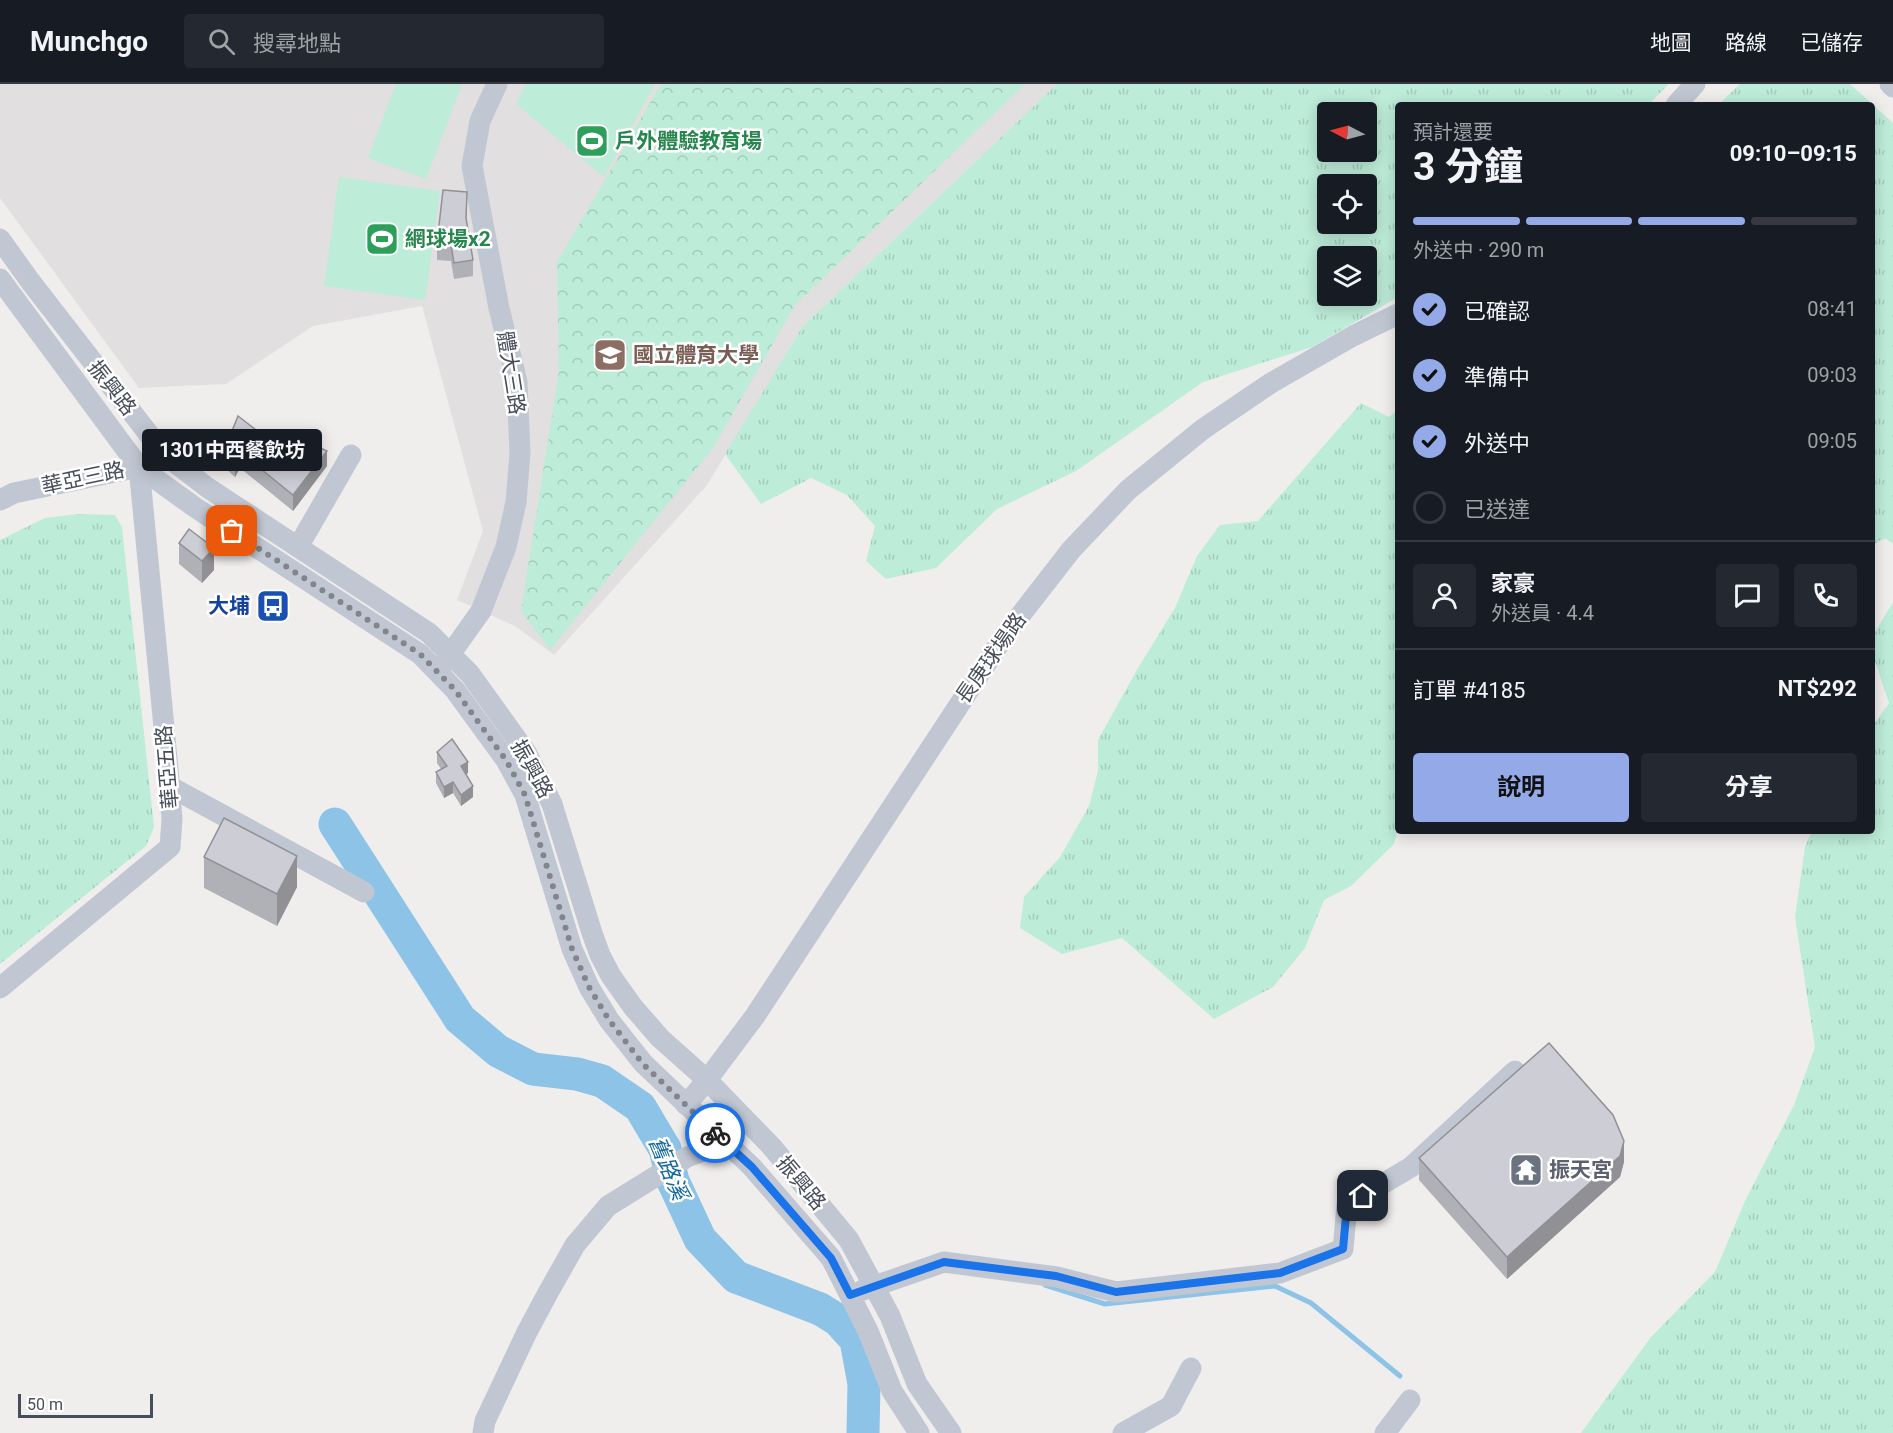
<!DOCTYPE html>
<html lang="zh-TW">
<head>
<meta charset="utf-8">
<style>
  :root { --surface:#171b24; --page:#242831; --text:#f1f3f6; --muted:#9ea1a6; --line:#363941; --accent:#94a9e7 }
  body { margin:0; font-family:Roboto,"Noto Sans TC",sans-serif; background:var(--page); color:var(--text); height:100vh; display:flex; flex-direction:column; font-size:22px; white-space:nowrap }
  * { box-sizing:border-box; margin:0 }
  p { font-size:20px; color:var(--muted) }
  .icon { flex:none; width:33px; height:33px; fill:none; stroke:currentColor; stroke-width:2; stroke-linecap:round; stroke-linejoin:round }
  .map { position:relative; flex:1; overflow:hidden }
  .drawer { position:absolute; left:1395px; top:18px; width:480px; height:732px; display:flex; flex-direction:column; background:var(--surface); border-radius:6px; box-shadow:0 3px 15px #0003 }
  .drawer>* { flex:none }
  .needle { width:39px; rotate:276deg }
  .fabs { position:absolute; left:1317px; top:18px; display:grid; gap:12px }
  .fabs a { display:grid; place-items:center; width:60px; height:60px; border-radius:6px; background:var(--surface); box-shadow:0 3px 15px #0003; font-size:30px }
  .scale { position:absolute; left:18px; bottom:15px; width:135px; box-sizing:border-box; padding-left:6px; border:3px solid #474d5a; border-top:0; font-size:16px; line-height:21px; white-space:nowrap; color:#474d5a; -webkit-text-stroke:4px #fff; paint-order:stroke }
  .pin { position:absolute; display:grid; place-items:center; width:51px; height:51px; color:#fff; margin:-26px; border-radius:12px; box-shadow:0 3px 9px #0006 }
  .courier { position:absolute; display:grid; place-items:center; width:60px; height:60px; margin:-30px; border:4px solid #1a73e8; border-radius:50%; background:#fff; color:#222; box-shadow:0 2px 8px #0007 }
  .bubble { position:absolute; height:42px; border-radius:6px; background:var(--surface); box-shadow:0 3px 15px #0003; font-size:20px; font-weight:700; line-height:42px; text-align:center }
  .summary em { font-style:normal; font-weight:700 }
  .summary div { display:flex; flex-direction:column-reverse }
  .summary { display:flex; align-items:center; justify-content:space-between; height:102px; padding:0 18px }
  h1 { font-size:39px; font-weight:700; line-height:45px }
  .bar { display:grid; grid-template-columns:repeat(4,1fr); gap:9px 6px; align-content:center; height:72px; padding:0 18px }
  .bar i { height:8px; border-radius:4px; background:var(--line) }
  .bar .selected { background:var(--accent) }
  .bar p { grid-column:span 4 }
  .line { display:flex; align-items:center; gap:15px; padding:0 18px; border-top:2px solid var(--line) }
  .line div { flex:1 }
  .round { display:grid; place-items:center; flex:none; width:63px; height:63px; border-radius:6px; background:var(--page) }
  ol { padding:0 18px; list-style:none }
  li { display:flex; align-items:center; gap:18px; height:66px }
  li p { margin-inline-start:auto }
  li .icon { padding:6px; border-radius:50%; background:var(--accent); color:#111; stroke-width:4 }
  li:last-child { color:var(--muted) }
  li i { width:33px; height:33px; border:3px solid var(--line); border-radius:50% }
  .cta { display:flex; gap:12px; margin-top:auto; padding:12px 18px }
  .cta a { flex:1; height:69px; border-radius:6px; background:var(--accent); color:#111; font-size:24px; font-weight:700; line-height:69px; text-align:center }
  .cta a+a { background:var(--page); color:var(--text) }
  header { display:flex; align-items:center; gap:36px; box-sizing:border-box; height:84px; padding:0 30px; background:var(--surface); border-bottom:2px solid var(--line) }
  header strong { font-size:28px }
  nav { display:flex; gap:33px; margin-inline-start:auto; font-size:21px }
  .search { width:420px; height:54px; background:var(--page); display:flex; align-items:center; gap:15px; box-sizing:border-box; padding:0 21px; border-radius:6px; color:var(--muted); font-size:22px }
  .map>svg:first-child { display:block }
  .education { fill:#e1dfdf }
  .grass { fill:url(#grass-tufts); fill-rule:evenodd }
  .forest { fill:url(#forest-crowns) }
  .pitch { fill:#bdecd8 }
  .lines { fill:none; stroke-linecap:round; stroke-linejoin:round }
  .stream { stroke:#8cc3e7; stroke-width:5 }
  .river { stroke:#8cc3e7; stroke-width:33 }
  .minor { stroke:#c1c7d2; stroke-width:21 }
  .wall { fill:#b0b1b7 }
  .shaded-wall { fill:#909095 }
  .building { fill:#cdced5; stroke:#909095; stroke-width:1.5 }
  .done { stroke:#82858d; stroke-width:6; stroke-dasharray:0 10.8 }
  .route { stroke:#1a73e8; stroke-width:8 }
  .labels { text-anchor:middle; stroke-width:5; stroke-linejoin:round; paint-order:stroke }
  .leisure-label { font-size:21px; font-weight:bold; fill:#27864d; stroke:#fff; text-anchor:start }
  .education-label { font-size:21px; font-weight:bold; fill:#785e54; stroke:#fff; text-anchor:start }
  .street-label { font-size:21px; fill:#474d5a; stroke:#fff }
  .transit-label { font-size:21px; font-weight:bold; fill:#164399; stroke:#fff; text-anchor:end }
  .worship-label { font-size:21px; font-weight:bold; fill:#5b616d; stroke:#fff; text-anchor:start }
  .water-label { font-size:22px; font-style:italic; fill:#1368a0; stroke:#fff }
</style>
</head>
<body>
<header>
<strong>Munchgo</strong>
<div class="search"><svg class="icon" aria-label="search" viewBox="0 0 24 24"><circle cx="10" cy="10" r="6"/><path d="M15 15l6 6"/></svg>搜尋地點</div>
<nav><a>地圖</a><a>路線</a><a>已儲存</a></nav>
</header>
<div class="map">
<svg width="1893" height="1349" viewBox="0 0 1893 1349">
  <defs>
    <pattern id="grass-tufts" width="24" height="20" patternUnits="userSpaceOnUse" patternTransform="scale(1.5)"><rect width="24" height="20" fill="#bdecd8"/><path d="M3 7l-1-3M5 7V3M7 7l1-3M15 17l-1-3M17 17v-4M19 17l1-3" fill="none" stroke="#a4ccbc"/></pattern>
    <pattern id="forest-crowns" width="20" height="18" patternUnits="userSpaceOnUse" patternTransform="scale(1.5)"><rect width="20" height="18" fill="#bdecd8"/><path d="M2 6a3 3 0 1 1 6 0M12 15a3 3 0 1 1 6 0" fill="none" stroke="#a4ccbc"/></pattern>
  </defs>
  <rect width="100%" height="100%" fill="#f0eeed"/>
  <polygon class="education" points="0,0 1057,0 803,242 707,401 554,571 515,542 457,516 483,447 422,222 313,242 226,300 139,304 0,114"/>
  <g class="grass">
    <path d="M1057 0H1669L1648 21H1398V213L1312 263 1203 298 1076 387 997 425 936 484 886 495 866 477 875 442 847 411 811 394 761 420 725 370 803 242ZM1366 28V68H1328V28ZM1366 100V140H1328V100ZM1328 172H1366V212H1328Z"/>
    <polygon points="1740,0 1850,0 1893,39 1893,460 1885,454 1872,461 1872,21 1718,21"/>
    <polygon points="1361,319 1389,333 1398,326 1398,745 1394,760 1351,802 1324,816 1305,864 1273,903 1214,935 1122,854 1062,870 1020,844 1024,813 1060,773 1089,722 1098,687 1098,656 1138,584 1175,524 1197,472 1220,441 1258,437"/>
    <polygon points="79,430 115,431 122,443 154,743 146,762 0,880 0,456 45,434"/>
    <polygon points="1893,518 1893,1349 1581,1349 1651,1253 1715,1188 1745,1117 1794,1021 1815,963 1795,833 1805,763 1812,747 1872,747 1872,643 1889,619 1872,568 1872,553"/>
  </g>
  <polygon class="forest" points="661,0 1025,0 795,221 713,364 550,566 521,527 559,287 557,178"/>
  <g class="pitch">
    <polygon points="396,0 462,0 426,95 368,74"/>
    <polygon points="526,0 655,0 604,93 516,20"/>
    <polygon points="339,93 440,107 425,216 324,202"/>
  </g>
  <g class="lines">
    <polyline class="stream" points="1045,1201 1105,1220 1275,1202 1311,1219 1400,1292"/>
    <polyline class="river" points="335,740 460,935 498,967 533,985 577,990 602,997 640,1023 665,1065 673,1097 700,1155 736,1193 820,1225 838,1236 856,1256 864,1300 863,1349"/>
    <g class="minor">
      <polyline points="1890,0 1893,3"/>
      <polyline points="1676,21 1695,0"/>
      <polyline points="0,155 30,197 165,371 208,404 429,549 470,590 526,668 552,720 592,849 600,871 611,892 633,923 660,954 707,996 772,1063 849,1156 890,1232 917,1300 951,1349"/>
      <polyline points="0,195 139,383 196,424 420,570 455,606 506,676 525,711 572,865 589,903 609,936 643,979 752,1083 831,1174 868,1247 892,1307 919,1349"/>
      <polyline points="0,416 14,409 139,383 151,378"/>
      <polyline points="298,463 351,371"/>
      <polyline points="444,579 481,527 506,463 516,418 520,369 517,298 499,224 472,82 480,37 497,0"/>
      <polyline points="169,702 364,808"/>
      <polyline points="0,904 170,763 172,735 168,685 139,383"/>
      <polyline points="686,1021 707,996 755,932 1005,551 1071,466 1128,406 1203,345 1271,299 1353,252 1398,230"/>
      <polyline points="863,1206 944,1178 1057,1193 1116,1208 1280,1189 1343,1165 1347,1121 1411,1083 1515,987"/>
      <polyline points="483,1349 485,1337 527,1248 549,1207 575,1161 608,1122 687,1073 725,1059"/>
      <polyline points="1123,1349 1171,1322 1191,1284"/>
      <polyline points="1385,1349 1410,1316"/>
    </g>
  </g>
  <g class="wall">
    <polygon points="467,124 466,139 473,176 473,192 454,195 451,177 437,176 437,159"/>
    <polygon points="260,349 327,382 293,427 240,384 235,393 224,383 224,367"/>
    <polygon points="179,459 214,486 202,499 179,480"/>
    <polygon points="437,668 468,689 466,690 473,713 461,722 453,709 444,714 436,699 436,688 441,685 437,679"/>
    <polygon points="204,773 297,803 277,842 204,804"/>
    <polygon points="1419,1074 1624,1078 1620,1093 1507,1195 1419,1096"/>
  </g>
  <g class="shaded-wall">
    <polygon points="327,367 327,382 293,427 293,411"/>
    <polygon points="240,368 240,384 235,393 235,377"/>
    <polygon points="214,464 214,486 202,499 202,477"/>
    <polygon points="468,678 468,689 461,693 461,682"/>
    <polygon points="453,698 453,709 444,714 444,703"/>
    <polygon points="473,702 473,713 461,722 461,711"/>
    <polygon points="297,772 297,803 277,842 277,810"/>
    <polygon points="1624,1057 1624,1078 1620,1093 1507,1195 1507,1173"/>
  </g>
  <g class="building">
    <polygon points="443,106 467,108 466,134 473,176 454,179 451,161 437,159"/>
    <polygon points="238,332 260,349 288,349 327,367 293,411 240,368 235,377 224,367"/>
    <polygon points="189,445 214,464 202,477 179,459"/>
    <polygon points="452,655 468,678 461,682 473,702 461,711 453,698 444,703 436,688 447,682 437,668"/>
    <polygon points="224,734 297,772 277,810 204,773"/>
    <polygon points="1549,959 1613,1031 1624,1057 1620,1072 1507,1173 1419,1074"/>
  </g>
  <g class="lines">
    <polyline class="done" points="232,447 420,570 455,606 506,676 525,711 572,865 589,903 609,936 643,980 715,1049"/>
    <polyline class="route" points="715,1049 752,1083 831,1174 850,1211 944,1178 1056,1192 1116,1208 1280,1189 1343,1165 1347,1121 1363,1112"/>
  </g>
  <defs>
    <g id="stadium-square" transform="scale(1.725)"><rect x="-9" y="-9" width="18" height="18" rx="4" fill="#2e9e5b" stroke="#fff"/><path d="M0-5a6.5 5 0 1 0 0 10a6.5 5 0 1 0 0-10ZM-3.5-1.8h7v3.6h-7Z" fill="#fff"/></g>
    <g id="school-square" transform="scale(1.725)"><rect x="-9" y="-9" width="18" height="18" rx="4" fill="#8d6e63" stroke="#fff"/><path d="M0-5L7-2L0 1L-7-2ZM-4 1L0 2.5L4 1V4Q0 6-4 4Z" fill="#fff"/></g>
    <g id="bus-square" transform="scale(1.725)"><rect x="-9" y="-9" width="18" height="18" rx="4" fill="#1a4fb4" stroke="#fff"/><path d="M-5-6H5V4H4V6H2V4H-2V6H-4V4H-5ZM-3.5-4V0h7V-4ZM-3.5 1.2v1.5H-2V1.2ZM2 1.2v1.5H3.5V1.2Z" fill="#fff"/></g>
    <g id="temple-square" transform="scale(1.725)"><rect x="-9" y="-9" width="18" height="18" rx="4" fill="#6b7280" stroke="#fff"/><path d="M0-6L5-2H3V0L6.5 2.5H4V6H1.5V3h-3V6H-4V2.5H-6.5L-3 0V-2H-5Z" fill="#fff"/></g>
  </defs>
  <g fill-rule="evenodd">
    <use href="#stadium-square" x="592" y="57"/>
    <use href="#stadium-square" x="382" y="155"/>
    <use href="#school-square" x="610" y="271"/>
    <use href="#bus-square" x="273" y="522"/>
    <use href="#temple-square" x="1526" y="1086"/>
  </g>
  <g class="labels">
    <g class="leisure-label">
      <text x="615" y="64">戶外體驗教育場</text>
      <text x="405" y="162">網球場x2</text>
    </g>
    <g class="education-label">
      <text x="633" y="278">國立體育大學</text>
    </g>
    <g class="street-label">
      <text transform="translate(511 289) rotate(81)" y="7">體大三路</text>
      <text transform="translate(112 304) rotate(52)" y="7">振興路</text>
      <text transform="translate(83 394) rotate(-12)" y="7">華亞三路</text>
      <text transform="translate(991 574) rotate(-55)" y="7">長庚球場路</text>
      <text transform="translate(167 683) rotate(-95)" y="7">華亞五路</text>
      <text transform="translate(532 685) rotate(61)" y="7">振興路</text>
      <text transform="translate(801 1099) rotate(50)" y="7">振興路</text>
    </g>
    <g class="transit-label">
      <text x="250" y="529">大埔</text>
    </g>
    <g class="worship-label">
      <text x="1549" y="1093">振天宮</text>
    </g>
    <g class="water-label">
      <text transform="translate(669 1084) rotate(67)" y="8">舊路溪</text>
    </g>
  </g>
</svg>
<div class="fabs">
<a><svg class="needle" viewBox="-14 -14 28 28"><path d="M0-13l5 13h-10z" fill="#e53935"/><path d="M0 13l5-13h-10z" fill="#9ea1a6"/></svg></a>
<a><svg class="icon" aria-label="locate" viewBox="0 0 24 24"><circle cx="12" cy="12" r="6"/><path d="M12 2v4M12 18v4M2 12h4M18 12h4"/></svg></a>
<a><svg class="icon" aria-label="layers" viewBox="0 0 24 24"><path d="M12 4l9 5-9 5-9-5zM3 14l9 5 9-5"/></svg></a>
</div>
<div class="scale">50 m</div>
<div class="pin" style="left:232px;top:447px;background:#ea580c"><svg class="icon" aria-label="bag" viewBox="0 0 24 24"><path d="M5 8h14l-1 12H6zM9 8a3 3 0 0 1 6 0"/></svg></div>
<div class="pin" style="left:1363px;top:1112px;background:#1f2937"><svg class="icon" aria-label="home" viewBox="0 0 24 24"><path d="M3 11l9-7 9 7M6 9v11h12V9"/></svg></div>
<div class="courier" style="left:715px;top:1049px"><svg class="icon" aria-label="bike" viewBox="0 0 24 24"><circle cx="6" cy="16" r="4"/><circle cx="18" cy="16" r="4"/><path d="M6 16l4-8h5l3 8M10 8l3 8H6M13 5h3"/></svg></div>
<div class="bubble" style="left:142px;top:345px;width:180px">1301中西餐飲坊</div>
<section class="drawer">
<div class="summary"><div><h1>3 分鐘</h1><p>預計還要</p></div><em>09:10–09:15</em></div>
<div class="bar"><i class="selected"></i><i class="selected"></i><i class="selected"></i><i></i><p>外送中 · 290 m</p></div>
<ol>
<li><svg class="icon" aria-label="check" viewBox="0 0 24 24"><path d="M5 12l5 5 9-10"/></svg>已確認<p>08:41</p></li>
<li><svg class="icon" aria-label="check" viewBox="0 0 24 24"><path d="M5 12l5 5 9-10"/></svg>準備中<p>09:03</p></li>
<li><svg class="icon" aria-label="check" viewBox="0 0 24 24"><path d="M5 12l5 5 9-10"/></svg>外送中<p>09:05</p></li>
<li><i></i>已送達</li>
</ol>
<div class="line" style="height:108px"><a class="round"><svg class="icon" aria-label="person" viewBox="0 0 24 24"><circle cx="12" cy="8" r="4"/><path d="M4 21q1-7 8-7t8 7"/></svg></a><div><b>家豪</b><p>外送員 · 4.4</p></div><a class="round"><svg class="icon" aria-label="chat" viewBox="0 0 24 24"><path d="M4 5h16v11H9l-5 4z"/></svg></a><a class="round"><svg class="icon" aria-label="phone" viewBox="0 0 24 24"><path d="M5 4h4l2 5-3 2q2 4 5 5l2-3 5 2v4C11 20 4 13 5 4z"/></svg></a></div>
<div class="line" style="height:78px"><div>訂單 #4185</div><b>NT$292</b></div>
<div class="cta"><a>說明</a><a>分享</a></div>
</section>
</div>
</body>
</html>
